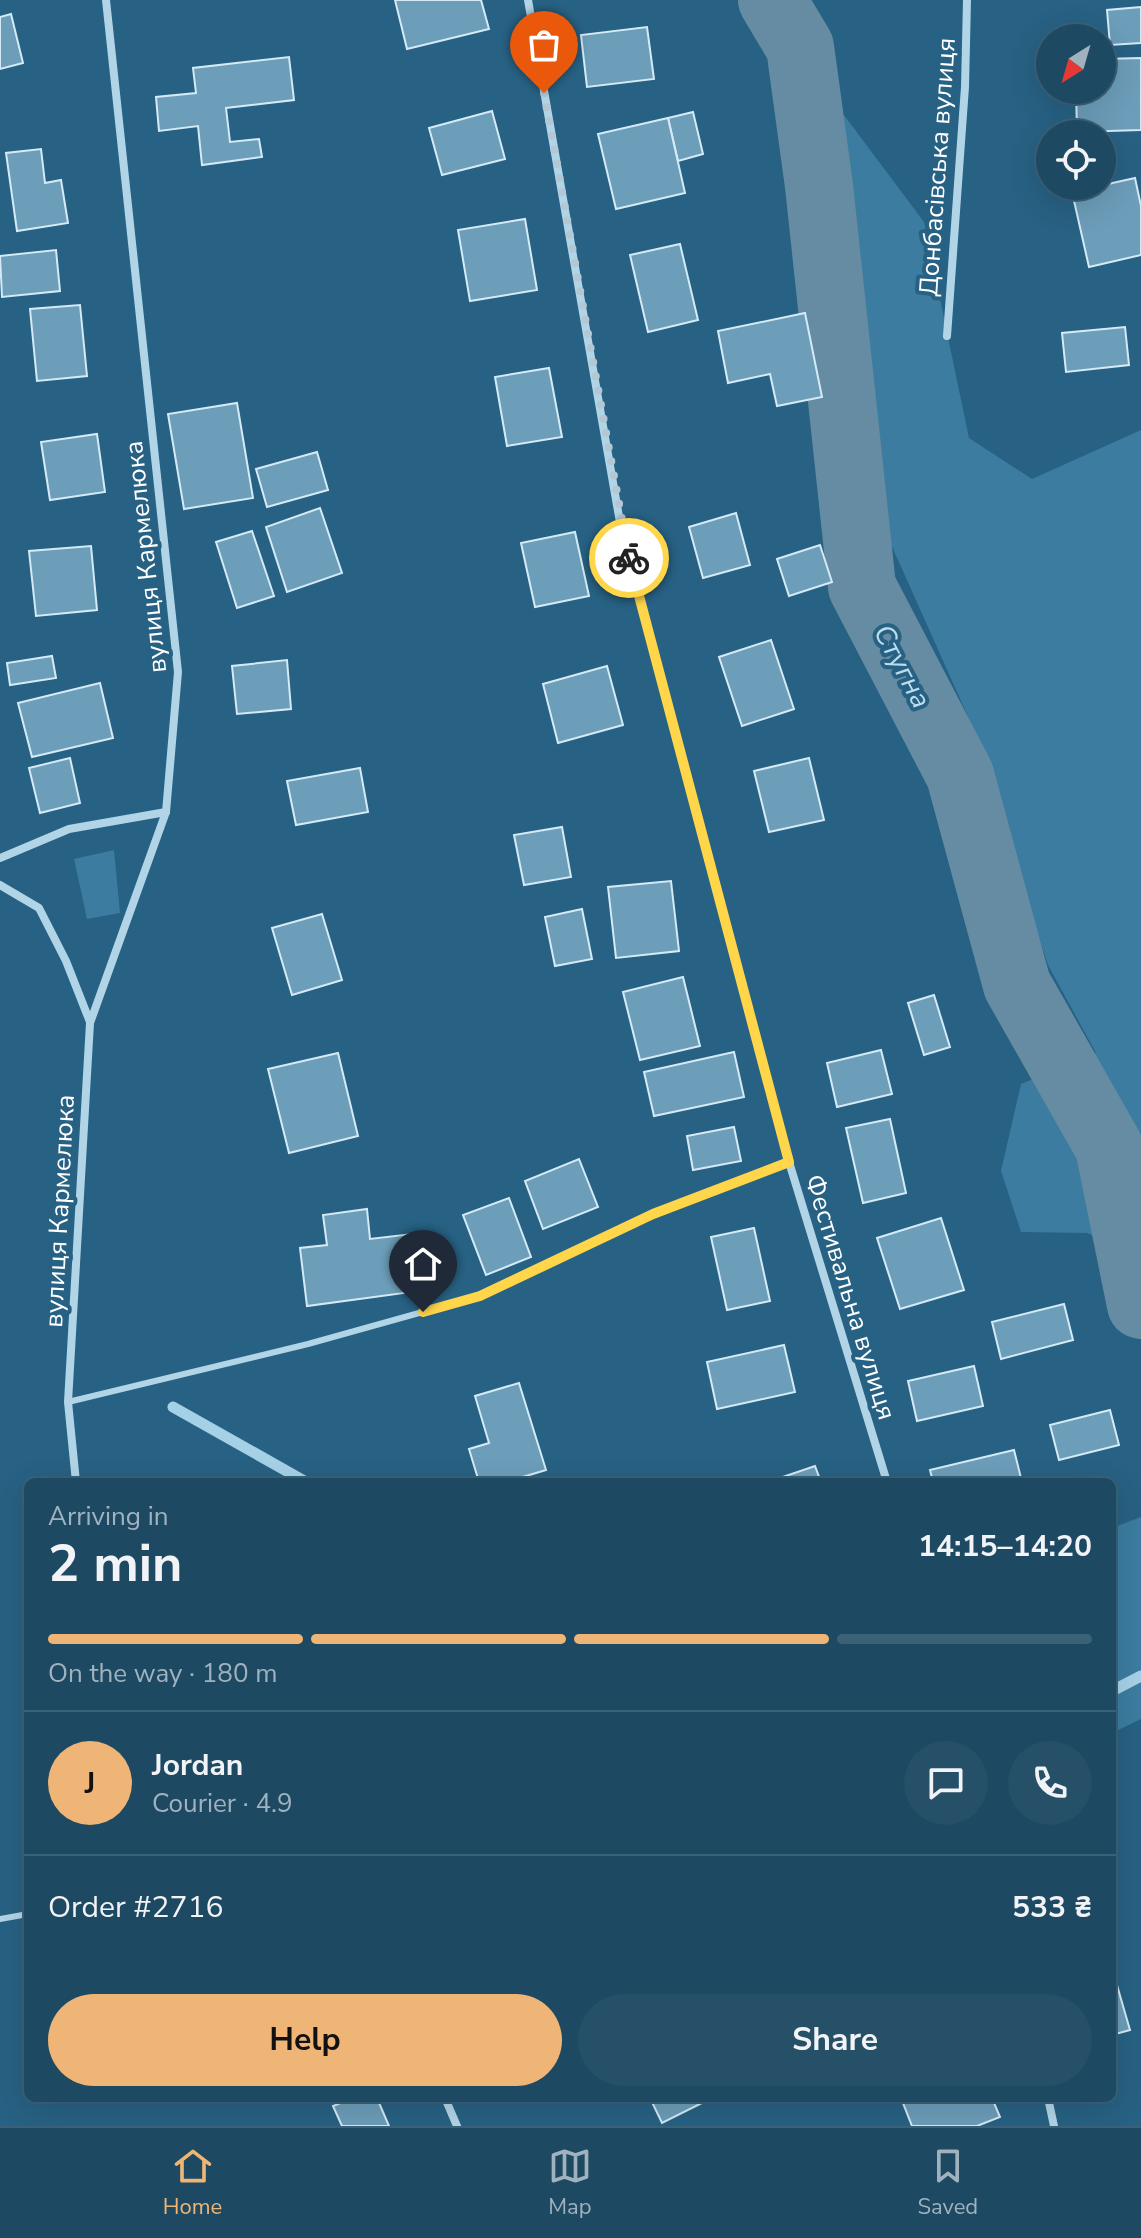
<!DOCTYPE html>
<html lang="en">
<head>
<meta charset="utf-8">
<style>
  :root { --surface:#1d4962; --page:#255068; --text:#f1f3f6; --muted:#a0b2be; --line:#3b6177; --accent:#efb576 }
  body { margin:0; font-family:"Nunito Sans",sans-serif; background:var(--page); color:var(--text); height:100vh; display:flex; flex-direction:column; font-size:30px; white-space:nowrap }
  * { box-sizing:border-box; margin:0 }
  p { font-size:26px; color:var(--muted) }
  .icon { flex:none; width:44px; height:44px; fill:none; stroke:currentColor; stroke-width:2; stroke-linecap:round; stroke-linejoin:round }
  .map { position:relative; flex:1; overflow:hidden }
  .side { position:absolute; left:24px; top:1478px; width:1092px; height:624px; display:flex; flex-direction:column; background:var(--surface); border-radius:12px; box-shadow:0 8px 32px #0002,0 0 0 2px var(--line) }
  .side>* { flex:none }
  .needle { width:52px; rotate:217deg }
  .fabs { position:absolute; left:1036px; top:24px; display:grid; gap:16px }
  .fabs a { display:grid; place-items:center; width:80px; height:80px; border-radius:50%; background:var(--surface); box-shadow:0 8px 32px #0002,0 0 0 2px var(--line); font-size:40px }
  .pin { position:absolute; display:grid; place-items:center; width:68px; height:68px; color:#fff; margin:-82px -34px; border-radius:50% 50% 50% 0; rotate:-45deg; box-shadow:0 0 8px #0007 }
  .pin .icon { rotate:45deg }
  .courier { position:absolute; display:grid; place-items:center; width:80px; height:80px; margin:-40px; border:6px solid #ffd54a; border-radius:50%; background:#fff; color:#222; box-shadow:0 2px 10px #0007 }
  .headline em { font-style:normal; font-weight:700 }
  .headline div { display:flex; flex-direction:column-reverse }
  .headline { display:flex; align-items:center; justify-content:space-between; height:136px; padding:0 24px }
  h1 { font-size:52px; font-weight:700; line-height:60px }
  .bar { display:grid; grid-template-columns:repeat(4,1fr); gap:12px 8px; align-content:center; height:96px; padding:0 24px }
  .bar i { height:10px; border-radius:6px; background:var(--line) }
  .bar .active { background:var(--accent) }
  .bar p { grid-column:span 4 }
  .line { display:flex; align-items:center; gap:20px; padding:0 24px; border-top:2px solid var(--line) }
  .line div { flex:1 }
  .round { display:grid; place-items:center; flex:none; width:84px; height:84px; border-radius:42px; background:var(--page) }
  .primary-button { display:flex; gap:16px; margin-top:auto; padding:16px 24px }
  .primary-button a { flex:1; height:92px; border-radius:48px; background:var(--accent); color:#111; font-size:32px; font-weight:700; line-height:92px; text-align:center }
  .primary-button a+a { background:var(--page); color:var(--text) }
  .tabs { display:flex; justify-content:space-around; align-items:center; height:112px; border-top:2px solid var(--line); background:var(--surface); font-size:22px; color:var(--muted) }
  .tabs a { display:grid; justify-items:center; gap:4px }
  .tabs .active { color:var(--accent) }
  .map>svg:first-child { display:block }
  .green { fill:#3c7ca0 }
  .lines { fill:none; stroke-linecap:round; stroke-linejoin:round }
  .stream { stroke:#a5d1e7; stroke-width:11 }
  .river { stroke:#658ca2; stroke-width:68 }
  .building { fill:#6c9db9; stroke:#d4eaf6; stroke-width:2 }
  .lane { stroke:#b1d4e7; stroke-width:6 }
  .street { stroke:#b1d4e7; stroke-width:8 }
  .done { stroke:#b3c8d4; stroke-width:8; stroke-dasharray:0 14.4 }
  .route { stroke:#ffd54a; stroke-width:10 }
  .labels { text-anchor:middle; stroke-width:8; stroke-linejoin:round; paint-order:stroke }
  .street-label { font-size:26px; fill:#fff; stroke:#276183 }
  .water-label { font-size:28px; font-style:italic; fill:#bcddee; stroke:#276183 }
</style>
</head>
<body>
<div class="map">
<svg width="1141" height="2126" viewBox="0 0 1141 2126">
  <rect width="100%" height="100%" fill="#276183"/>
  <g class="green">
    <polygon points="844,115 924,222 969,438 1032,479 1141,430 1141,1257 1087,1233 1021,1232 1001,1171 1021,1084 1096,1053 1048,965 970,721 881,522 858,337 835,214"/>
    <polygon points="114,850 120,913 87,919 74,859"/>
    <polygon points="1141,1517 1141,1719 1112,1733 1112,1528"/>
  </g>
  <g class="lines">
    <g class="stream">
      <polyline points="173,1407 306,1482"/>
      <polyline points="1112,1691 1141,1676"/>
    </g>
    <polyline class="river" points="772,0 800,47 819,186 862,587 960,775 1017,985 1109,1147 1141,1305"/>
  </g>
  <g class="building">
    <polygon points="395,0 481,0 489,29 407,49"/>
    <polygon points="1141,7 1141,43 1110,45 1107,10"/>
    <polygon points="11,14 23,63 0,69 0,17"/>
    <polygon points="647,27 654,79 587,87 581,35"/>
    <polygon points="289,57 294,100 226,108 230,142 259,139 262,157 202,165 198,126 159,131 156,97 196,93 193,68"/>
    <polygon points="1141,58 1141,130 1077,132 1076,90 1102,90 1102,59"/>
    <polygon points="492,111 505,159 442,175 429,128"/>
    <polygon points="693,112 703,154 678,161 668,118"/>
    <polygon points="668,118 685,193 616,209 598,134"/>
    <polygon points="41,149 45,183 61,180 68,223 17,231 6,153"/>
    <polygon points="1135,178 1141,206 1141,255 1089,267 1072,192"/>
    <polygon points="525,219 537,290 470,301 458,230"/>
    <polygon points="680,244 698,320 648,332 630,255"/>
    <polygon points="56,250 60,291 2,297 0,256"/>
    <polygon points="80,305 87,376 37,381 30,309"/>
    <polygon points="805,313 822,397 777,406 770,374 728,383 718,331"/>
    <polygon points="1125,327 1129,365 1066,372 1062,333"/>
    <polygon points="549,368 562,437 507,446 495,377"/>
    <polygon points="237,403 253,498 184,509 168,414"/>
    <polygon points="97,434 105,492 50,500 41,442"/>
    <polygon points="317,452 328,490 267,507 256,469"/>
    <polygon points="320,508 342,573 287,592 266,527"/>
    <polygon points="736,513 750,565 703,578 689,527"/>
    <polygon points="252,531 274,596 237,608 216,542"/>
    <polygon points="575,532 589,596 535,607 521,543"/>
    <polygon points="820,545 832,582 789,596 777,559"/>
    <polygon points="91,546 97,610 36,616 29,551"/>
    <polygon points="771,640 794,709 742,726 719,657"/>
    <polygon points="52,656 56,678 10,685 7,663"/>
    <polygon points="287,660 291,709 237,714 232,666"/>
    <polygon points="607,666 623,725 558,743 543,684"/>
    <polygon points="100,683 113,738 32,757 18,703"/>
    <polygon points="70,758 80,803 40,813 29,768"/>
    <polygon points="809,758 824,820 769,832 754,771"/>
    <polygon points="360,768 368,812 296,825 287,781"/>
    <polygon points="562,827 571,877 524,885 514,835"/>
    <polygon points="671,881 679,951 616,958 608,887"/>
    <polygon points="582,909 592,959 555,966 545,917"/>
    <polygon points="322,914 342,980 292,995 272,928"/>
    <polygon points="683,977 700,1046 640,1060 623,992"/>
    <polygon points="934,995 950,1047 924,1055 908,1003"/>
    <polygon points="881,1050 892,1094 837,1107 827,1063"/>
    <polygon points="734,1052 744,1097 654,1116 644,1072"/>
    <polygon points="338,1053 358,1136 289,1153 268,1069"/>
    <polygon points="890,1119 906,1193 863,1203 846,1128"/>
    <polygon points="734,1127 741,1161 693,1170 687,1136"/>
    <polygon points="579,1159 598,1207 543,1229 525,1181"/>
    <polygon points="509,1198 531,1257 486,1275 463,1215"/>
    <polygon points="367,1209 370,1239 412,1234 419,1291 307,1306 300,1248 327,1245 323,1215"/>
    <polygon points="941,1218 964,1290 900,1309 877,1238"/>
    <polygon points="754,1228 770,1301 727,1310 711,1237"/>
    <polygon points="1064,1304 1073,1340 1001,1359 992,1322"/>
    <polygon points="784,1345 795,1392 717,1409 707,1362"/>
    <polygon points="974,1366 983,1406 917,1421 908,1381"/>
    <polygon points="519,1383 546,1470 506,1482 479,1482 469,1449 489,1443 475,1396"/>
    <polygon points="1110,1410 1119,1445 1059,1460 1050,1425"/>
    <polygon points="1014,1450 1022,1482 933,1482 930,1470"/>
    <polygon points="815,1466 821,1482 768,1482"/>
    <polygon points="1112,1968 1130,2030 1112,2035"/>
    <polygon points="353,2098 377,2098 389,2126 342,2126 333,2106"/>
    <polygon points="650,2098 700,2098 702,2103 662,2123"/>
    <polygon points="901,2098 992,2098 1000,2117 977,2126 912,2126"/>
  </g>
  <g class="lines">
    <g class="lane">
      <polyline points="68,1402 308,1344 480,1296 653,1214 789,1162"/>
      <polyline points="0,1919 28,1914"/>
    </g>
    <g class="street">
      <polyline points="528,0 621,528 789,1162 887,1482"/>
      <polyline points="947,336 965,87 967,0"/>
      <polyline points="0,858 69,829 166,812"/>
      <polyline points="0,885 39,908 66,961 90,1022"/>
      <polyline points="76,1482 68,1402 90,1023 166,812 178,672 106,0"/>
      <polyline points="445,2098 457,2126"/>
      <polyline points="1048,2098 1054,2126"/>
    </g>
  </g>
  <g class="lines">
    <polyline class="done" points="544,93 629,558"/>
    <polyline class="route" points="423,1312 480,1296 653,1214 789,1162 629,558"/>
  </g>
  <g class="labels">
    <g class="street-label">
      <text transform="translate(937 167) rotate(-86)" y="9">Донбасівська вулиця</text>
      <text transform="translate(145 557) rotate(-96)" y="9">вулиця Кармелюка</text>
      <text transform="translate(59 1211) rotate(-87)" y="9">вулиця Кармелюка</text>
      <text transform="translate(851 1297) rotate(73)" y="9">Фестивальна вулиця</text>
    </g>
    <g class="water-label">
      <text transform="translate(903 666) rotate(62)" y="10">Стугна</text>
    </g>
  </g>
</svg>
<div class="fabs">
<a><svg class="needle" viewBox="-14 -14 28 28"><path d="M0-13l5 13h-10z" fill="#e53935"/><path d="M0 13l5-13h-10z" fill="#a0b2be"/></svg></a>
<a><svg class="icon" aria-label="locate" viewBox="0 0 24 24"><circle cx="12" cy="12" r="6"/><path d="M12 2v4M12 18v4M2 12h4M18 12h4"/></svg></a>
</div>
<div class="pin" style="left:544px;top:93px;background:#ea580c"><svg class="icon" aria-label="bag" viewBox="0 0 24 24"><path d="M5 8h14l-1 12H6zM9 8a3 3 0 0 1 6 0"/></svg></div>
<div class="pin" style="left:423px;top:1312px;background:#1f2937"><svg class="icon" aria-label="home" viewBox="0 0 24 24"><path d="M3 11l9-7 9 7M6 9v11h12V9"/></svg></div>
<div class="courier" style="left:629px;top:558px"><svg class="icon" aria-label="bike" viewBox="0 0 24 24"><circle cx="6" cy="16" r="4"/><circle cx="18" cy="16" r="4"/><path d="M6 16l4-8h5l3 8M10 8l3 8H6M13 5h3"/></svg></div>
<section class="side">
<div class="headline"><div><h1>2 min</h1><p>Arriving in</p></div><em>14:15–14:20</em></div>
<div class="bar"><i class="active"></i><i class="active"></i><i class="active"></i><i></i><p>On the way · 180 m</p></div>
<div class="line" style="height:144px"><b class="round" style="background:var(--accent);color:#111">J</b><div><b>Jordan</b><p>Courier · 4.9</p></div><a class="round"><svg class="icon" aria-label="chat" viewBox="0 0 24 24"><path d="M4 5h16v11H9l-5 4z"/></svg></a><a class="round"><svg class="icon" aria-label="phone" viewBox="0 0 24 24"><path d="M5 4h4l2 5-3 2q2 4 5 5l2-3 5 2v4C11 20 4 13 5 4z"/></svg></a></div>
<div class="line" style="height:104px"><div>Order #2716</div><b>533 ₴</b></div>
<div class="primary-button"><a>Help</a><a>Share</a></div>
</section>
</div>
<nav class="tabs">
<a class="active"><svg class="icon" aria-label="home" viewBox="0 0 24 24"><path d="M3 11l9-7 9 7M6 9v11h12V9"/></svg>Home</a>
<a><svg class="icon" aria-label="map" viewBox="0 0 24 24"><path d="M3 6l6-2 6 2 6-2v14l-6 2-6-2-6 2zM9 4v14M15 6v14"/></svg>Map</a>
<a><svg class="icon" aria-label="saved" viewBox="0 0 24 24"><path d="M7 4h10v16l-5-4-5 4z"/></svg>Saved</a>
</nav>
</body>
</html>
